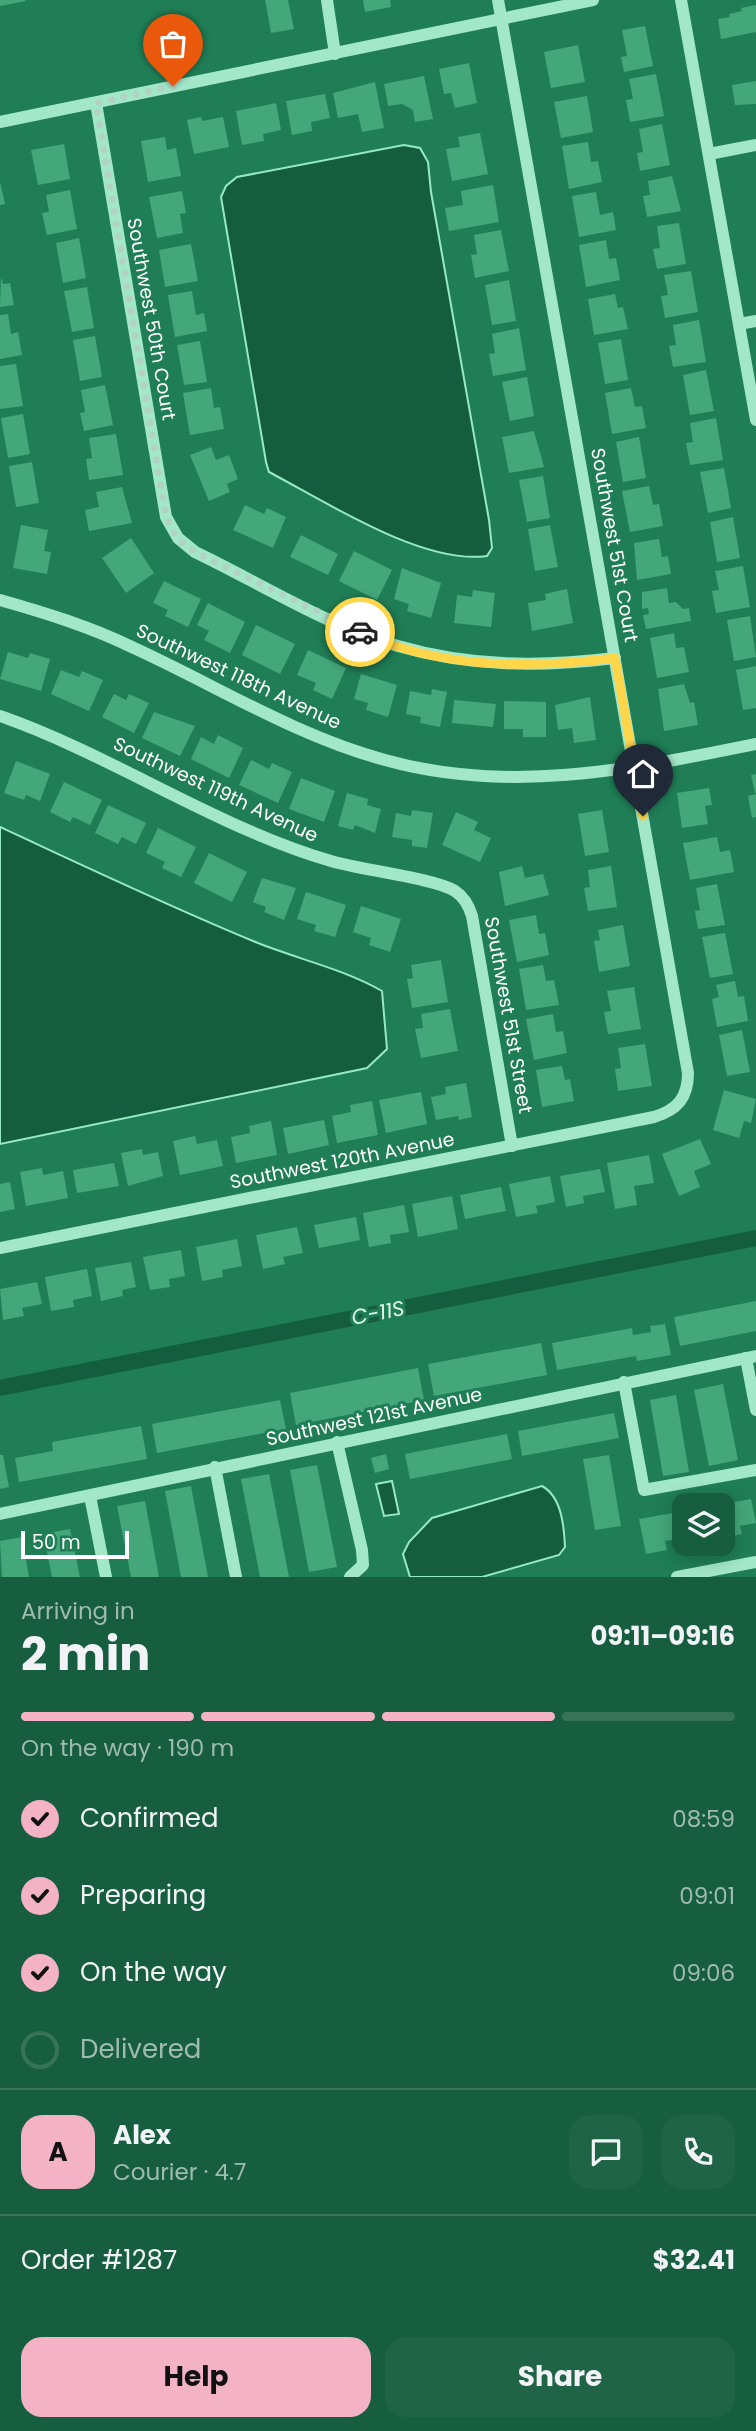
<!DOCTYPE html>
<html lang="en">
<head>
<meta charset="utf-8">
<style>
  :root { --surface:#175e40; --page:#206447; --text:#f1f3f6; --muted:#9ebab1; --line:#367359; --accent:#f3b2c6 }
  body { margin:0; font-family:Poppins,sans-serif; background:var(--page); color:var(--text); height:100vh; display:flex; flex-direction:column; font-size:26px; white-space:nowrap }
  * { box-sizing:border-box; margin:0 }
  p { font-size:23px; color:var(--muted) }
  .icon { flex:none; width:38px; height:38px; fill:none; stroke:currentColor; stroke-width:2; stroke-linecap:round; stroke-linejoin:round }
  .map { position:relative; height:1577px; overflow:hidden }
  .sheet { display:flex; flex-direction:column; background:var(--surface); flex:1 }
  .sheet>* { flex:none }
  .tools { position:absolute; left:672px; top:1493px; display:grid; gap:14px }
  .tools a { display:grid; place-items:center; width:63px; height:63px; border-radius:14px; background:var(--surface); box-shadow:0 4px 18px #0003; font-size:35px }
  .scale { position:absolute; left:21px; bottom:18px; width:108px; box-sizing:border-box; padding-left:7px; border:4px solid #fff; border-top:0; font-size:19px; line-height:24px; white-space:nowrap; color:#fff; -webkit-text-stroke:5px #1f7e56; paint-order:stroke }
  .pin { position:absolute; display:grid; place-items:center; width:60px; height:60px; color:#fff; margin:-72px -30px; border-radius:50% 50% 50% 0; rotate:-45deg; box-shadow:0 0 7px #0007 }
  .pin .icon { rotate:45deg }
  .courier { position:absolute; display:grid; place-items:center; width:70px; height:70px; margin:-35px; border:5px solid #ffd54a; border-radius:50%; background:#fff; color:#222; box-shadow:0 2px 9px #0007 }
  .head em { font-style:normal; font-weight:700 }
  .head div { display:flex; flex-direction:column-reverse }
  .head { display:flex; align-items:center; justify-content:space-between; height:119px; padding:0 21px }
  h1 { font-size:46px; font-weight:700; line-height:52px }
  .bar { display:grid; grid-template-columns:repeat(4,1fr); gap:10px 7px; align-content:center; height:84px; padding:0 21px }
  .bar i { height:9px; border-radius:5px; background:var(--line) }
  .bar .on { background:var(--accent) }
  .bar p { grid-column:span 4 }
  .line { display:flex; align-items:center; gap:18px; padding:0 21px; border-top:2px solid var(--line) }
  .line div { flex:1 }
  .round { display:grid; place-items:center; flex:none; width:74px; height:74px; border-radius:21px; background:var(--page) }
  ol { padding:0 21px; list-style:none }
  li { display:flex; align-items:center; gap:21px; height:77px }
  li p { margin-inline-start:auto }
  li .icon { padding:7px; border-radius:50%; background:var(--accent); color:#111; stroke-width:4 }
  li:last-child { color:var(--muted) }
  li i { width:38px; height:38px; border:4px solid var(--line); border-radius:50% }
  .primary-button { display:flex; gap:14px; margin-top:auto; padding:14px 21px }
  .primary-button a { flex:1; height:80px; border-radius:21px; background:var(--accent); color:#111; font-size:28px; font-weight:700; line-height:80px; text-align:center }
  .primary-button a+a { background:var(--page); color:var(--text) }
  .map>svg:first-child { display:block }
  .water { fill:#155d3f; stroke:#96e9c3; stroke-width:2 }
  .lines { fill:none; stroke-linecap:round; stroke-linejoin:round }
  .canal { stroke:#155d3f; stroke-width:16 }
  .building { fill:#44a67b }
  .minor { stroke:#a3e7c9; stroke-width:12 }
  .done { stroke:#b1d2c4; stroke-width:7; stroke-dasharray:0 12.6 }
  .route { stroke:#ffd54a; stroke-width:9 }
  .labels { text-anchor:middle; stroke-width:6; stroke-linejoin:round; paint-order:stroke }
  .street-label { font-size:19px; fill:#fff; stroke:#1f7e56 }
  .water-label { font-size:21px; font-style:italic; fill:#dff9ed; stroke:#1f7e56 }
</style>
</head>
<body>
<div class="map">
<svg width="756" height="1577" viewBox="0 0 756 1577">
  <rect width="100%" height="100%" fill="#1f7e56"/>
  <g class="water">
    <path d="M404 145 420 148 428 162 431 192 489 520 492 548 487 556C423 565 326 502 269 472L266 462 221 197 226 186 237 177Z"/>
    <path d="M0 827C84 866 168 906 253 941 296 959 342 968 382 991L387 1049 367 1068 0 1144Z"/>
    <polygon points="392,1481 399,1514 384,1516 376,1484"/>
    <path d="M542 1486C562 1497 564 1527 565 1547L559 1555 482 1577H410L403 1554 409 1542 432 1518Z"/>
  </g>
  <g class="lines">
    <polyline class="canal" points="0,1388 756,1238"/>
  </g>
  <g class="building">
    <polygon points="0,0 25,0 26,1 0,6"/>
    <polygon points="265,0 288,0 294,29 271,33"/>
    <polygon points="363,0 390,0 391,7 365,12"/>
    <polygon points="756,5 756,32 721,39 718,19 730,17 729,14 742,11 741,8"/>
    <polygon points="645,26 653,66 624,72 621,57 627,56 622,30"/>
    <polygon points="578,45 585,82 551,88 544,52"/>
    <polygon points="469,63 477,103 455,108 451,93 444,94 439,69"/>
    <polygon points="656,74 664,116 630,122 626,100 633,99 629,79"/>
    <polygon points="424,76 433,119 415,122 413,110 402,104 388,106 384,84"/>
    <polygon points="756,81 756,104 735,105 732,85"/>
    <polygon points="375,82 384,128 362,132 358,114 338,118 333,93"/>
    <polygon points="325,94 330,118 311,122 312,131 292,135 286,101"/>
    <polygon points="587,96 593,132 561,138 554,102"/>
    <polygon points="276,103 281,130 263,134 264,141 242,145 236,111"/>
    <polygon points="201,117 202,121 223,117 229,147 194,154 187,120"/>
    <polygon points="662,124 670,165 640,171 637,153 643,152 639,129"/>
    <polygon points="480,133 488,174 452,181 446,149 460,147 458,137"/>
    <polygon points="165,137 167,150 176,148 181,176 148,182 141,141"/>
    <polygon points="588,142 591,162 598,161 602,182 569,189 562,146"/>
    <polygon points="64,144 70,179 38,185 31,150"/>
    <polygon points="672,176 681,211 647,217 643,196 650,195 648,181"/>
    <polygon points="0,182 5,204 0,205"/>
    <polygon points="493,185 499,222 449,231 445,208 463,205 461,191"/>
    <polygon points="70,190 77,229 47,235 42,213 49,212 46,195"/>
    <polygon points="182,191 186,213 180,214 183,233 157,238 149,197"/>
    <polygon points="596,192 600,215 613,212 616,230 579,237 572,196"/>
    <polygon points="679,223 686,264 657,269 653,249 660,248 657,226"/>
    <polygon points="501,230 509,271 475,278 471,255 477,254 474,235"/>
    <polygon points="79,238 86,278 63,283 56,243"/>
    <polygon points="606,240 609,259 616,258 620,280 586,287 579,245"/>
    <polygon points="191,244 198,281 165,287 159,250"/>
    <polygon points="691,271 698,312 665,318 661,296 668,295 664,275"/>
    <polygon points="1,277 3,284 10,283 14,305 0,307"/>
    <polygon points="509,280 516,321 492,325 485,285"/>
    <polygon points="87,287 94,328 72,332 64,291"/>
    <polygon points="192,291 196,315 204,313 207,331 175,337 168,295"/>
    <polygon points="615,294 618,308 623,307 628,329 594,335 588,299"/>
    <polygon points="8,314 11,334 18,332 22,355 0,359 0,315"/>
    <polygon points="699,320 706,362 673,367 669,346 676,345 673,325"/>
    <polygon points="519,328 526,370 493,376 489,354 495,353 492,334"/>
    <polygon points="95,336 102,377 80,381 73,340"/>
    <polygon points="621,339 628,380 605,384 598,343"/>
    <polygon points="200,341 207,382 184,385 177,345"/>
    <polygon points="16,364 23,406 0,409 0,366"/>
    <polygon points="706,370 714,411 690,415 683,375"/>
    <polygon points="527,377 534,416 510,421 502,382"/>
    <polygon points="105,385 113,425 84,431 80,413 85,412 81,390"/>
    <polygon points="211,388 214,408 220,407 224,429 190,435 183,393"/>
    <polygon points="631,388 635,407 642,406 646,428 612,434 605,393"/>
    <polygon points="23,414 30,454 8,458 1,418"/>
    <polygon points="716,418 723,460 690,465 686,443 693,442 690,423"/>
    <polygon points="534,431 544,467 509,473 502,437"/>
    <polygon points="116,434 123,475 89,480 86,459 92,458 89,438"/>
    <polygon points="639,437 646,478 623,482 616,442"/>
    <polygon points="211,447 216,460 229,455 238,479 227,484 230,492 209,501 190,455"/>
    <polygon points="32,462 39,503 16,507 9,466"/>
    <polygon points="724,468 731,508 708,513 700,472"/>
    <polygon points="543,476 550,518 527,522 519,480"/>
    <polygon points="649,486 653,505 659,504 663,526 630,532 622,491"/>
    <polygon points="122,487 132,523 89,531 85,510 99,507 96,492"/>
    <polygon points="245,505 264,514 267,508 286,517 273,548 233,530"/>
    <polygon points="733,517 740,558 717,562 710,522"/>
    <polygon points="21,525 48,530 44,551 51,552 47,574 13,568"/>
    <polygon points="550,525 558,567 535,571 528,529"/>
    <polygon points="301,535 338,554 328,575 290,557"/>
    <polygon points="131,538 154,573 126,593 102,558"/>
    <polygon points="659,539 662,557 668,556 671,574 637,580 634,543"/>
    <polygon points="354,551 392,570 377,600 339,581"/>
    <polygon points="743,566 750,607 716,613 712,591 719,590 715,571"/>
    <polygon points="402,568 441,583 431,618 407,611 409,604 394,599"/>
    <polygon points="164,581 201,599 188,627 165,616 168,610 153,603"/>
    <polygon points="667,588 669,603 676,602 683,609 689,608 691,621 646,629 643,615 649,614 648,608 642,609 642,592"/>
    <polygon points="567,589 573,623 532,631 528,603 546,600 545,594"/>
    <polygon points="473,590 495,593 491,627 454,623 457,595 472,597"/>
    <polygon points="208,603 245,622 230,653 204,640 209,631 197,625"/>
    <polygon points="750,616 756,657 734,661 727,620"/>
    <polygon points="256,625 295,644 280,674 242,655"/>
    <polygon points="674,633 676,648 684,647 689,672 657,678 650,638"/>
    <polygon points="308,650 346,668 332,699 313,690 316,683 297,675"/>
    <polygon points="8,652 28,658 30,653 50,659 41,691 0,679"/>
    <polygon points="756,666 756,708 743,710 736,670"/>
    <polygon points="61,670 79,677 82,671 103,680 89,711 51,694"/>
    <polygon points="361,674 397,685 388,717 366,710 368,703 354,699"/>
    <polygon points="684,684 690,703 694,702 698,725 664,731 658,689"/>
    <polygon points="432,689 447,692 440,727 420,723 421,717 406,714 410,691 431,695"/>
    <polygon points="114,694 126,700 129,694 149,703 134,733 102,717"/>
    <polygon points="590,697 596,740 574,743 572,728 558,730 555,705"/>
    <polygon points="454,700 496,704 493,727 452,723"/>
    <polygon points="504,701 546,702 546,737 523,737 523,729 504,729"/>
    <polygon points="154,712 195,726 180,756 142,738"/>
    <polygon points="218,735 243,748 229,778 191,759 201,737 214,744"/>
    <polygon points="251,760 269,769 272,763 292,772 278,803 239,785"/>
    <polygon points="16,761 50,774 40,801 26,795 24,800 4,793"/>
    <polygon points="756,774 756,793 755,793 751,775"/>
    <polygon points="301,778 335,791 324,822 289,809"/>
    <polygon points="64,782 102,800 90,825 73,817 70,822 50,812"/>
    <polygon points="709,788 712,805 705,806 708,824 682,828 677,793"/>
    <polygon points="347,793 368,799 367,805 381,809 375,833 355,825 353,830 338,826"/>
    <polygon points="756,794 756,817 752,818 748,796"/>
    <polygon points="108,805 146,823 136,844 122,837 118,844 95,833"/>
    <polygon points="412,810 433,813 427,848 412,846 412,840 392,837 396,813 411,816"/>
    <polygon points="602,810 609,852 585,856 578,814"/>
    <polygon points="456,812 478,822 474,830 491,838 480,862 442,845"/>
    <polygon points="158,828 196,847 181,877 162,868 165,862 146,853"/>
    <polygon points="717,837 720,852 730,850 734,872 690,880 683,843"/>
    <polygon points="209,853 247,872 232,902 194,883"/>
    <polygon points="522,866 525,878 543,874 549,895 505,906 499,872"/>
    <polygon points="611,866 617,907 588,911 584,888 590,887 588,870"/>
    <polygon points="262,878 296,888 284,920 264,912 266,907 253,902"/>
    <polygon points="717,884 725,925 698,929 695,911 700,910 696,888"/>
    <polygon points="306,892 346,905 335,937 314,931 316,925 297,919"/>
    <polygon points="361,906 401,919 390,952 369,945 371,938 353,932"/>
    <polygon points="536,915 539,934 545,933 549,955 517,962 509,920"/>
    <polygon points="623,925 630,966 599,972 594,941 600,940 598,930"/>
    <polygon points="725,933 733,974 710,978 702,937"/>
    <polygon points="441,960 448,1002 412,1008 407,979 413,978 411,965"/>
    <polygon points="543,965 546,981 554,980 559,1005 526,1010 519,969"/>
    <polygon points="735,981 738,997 744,996 748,1021 717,1027 712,999 719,997 716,985"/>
    <polygon points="634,987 641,1029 608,1034 604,1012 611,1011 607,991"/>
    <polygon points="450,1009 458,1051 421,1058 415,1029 423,1028 421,1014"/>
    <polygon points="553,1014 556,1032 563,1031 567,1053 534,1060 526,1019"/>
    <polygon points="742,1030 750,1072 727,1076 719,1035"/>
    <polygon points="645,1044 652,1086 618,1091 615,1069 621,1068 618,1048"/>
    <polygon points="562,1066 565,1080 570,1079 574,1101 542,1107 536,1070"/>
    <polygon points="466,1083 472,1117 459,1120 458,1116 436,1120 431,1097 446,1094 445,1087"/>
    <polygon points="724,1090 756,1099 751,1123 744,1121 739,1138 713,1130"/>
    <polygon points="421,1092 427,1124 386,1133 379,1100"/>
    <polygon points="372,1101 378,1135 337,1143 332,1116 351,1112 350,1105"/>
    <polygon points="324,1120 329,1145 288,1154 283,1128"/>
    <polygon points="271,1121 277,1155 236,1163 231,1137 250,1133 249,1126"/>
    <polygon points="195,1136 197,1144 217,1140 223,1166 180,1175 173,1141"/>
    <polygon points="700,1139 711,1164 694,1171 700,1187 679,1196 662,1154"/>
    <polygon points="142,1149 143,1155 158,1152 163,1176 128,1186 121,1153"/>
    <polygon points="649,1155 654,1183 634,1186 637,1205 615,1209 607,1163"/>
    <polygon points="114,1163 119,1186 77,1193 73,1170"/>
    <polygon points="42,1168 43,1175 63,1171 68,1198 26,1206 20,1172"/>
    <polygon points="600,1169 605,1192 583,1196 584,1203 566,1207 560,1176"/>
    <polygon points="550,1176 555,1202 536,1206 538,1213 516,1217 509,1184"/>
    <polygon points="10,1182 15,1209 0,1212 0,1184"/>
    <polygon points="501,1187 506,1211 465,1219 460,1195"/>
    <polygon points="452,1196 458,1229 418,1237 412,1204"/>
    <polygon points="404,1205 409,1232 390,1235 391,1243 369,1247 363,1213"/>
    <polygon points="356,1217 360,1240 319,1248 314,1225"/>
    <polygon points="297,1227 303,1253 283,1257 285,1264 263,1269 256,1235"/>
    <polygon points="237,1239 242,1266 222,1270 223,1277 202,1281 196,1247"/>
    <polygon points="181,1250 185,1276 169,1279 170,1287 150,1290 143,1257"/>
    <polygon points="131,1262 136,1287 122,1290 123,1296 101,1301 95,1268"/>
    <polygon points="87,1269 92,1296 73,1300 74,1307 51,1311 45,1277"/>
    <polygon points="37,1282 42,1304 22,1308 24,1316 3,1320 0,1289"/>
    <polygon points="756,1301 756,1331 680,1346 674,1317"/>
    <polygon points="665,1324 671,1355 637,1361 636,1356 557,1370 552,1343 632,1328 633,1335 651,1332 650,1326"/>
    <polygon points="541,1343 547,1375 434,1396 428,1364"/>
    <polygon points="418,1368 424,1400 296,1425 290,1393"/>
    <polygon points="723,1384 738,1460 709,1466 694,1390"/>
    <polygon points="676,1395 689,1472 663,1476 650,1400"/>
    <polygon points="280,1400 286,1429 157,1453 152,1424"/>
    <polygon points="614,1413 619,1438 522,1456 518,1431"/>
    <polygon points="141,1426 147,1459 19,1482 15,1458 53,1451 52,1442"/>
    <polygon points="507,1434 512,1459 410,1479 405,1454"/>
    <polygon points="386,1454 389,1469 375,1473 371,1458"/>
    <polygon points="0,1455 3,1455 9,1487 0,1489"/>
    <polygon points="609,1455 621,1526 595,1530 583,1459"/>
    <polygon points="317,1465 337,1567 309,1572 290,1470"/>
    <polygon points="269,1474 289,1577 260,1577 241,1479"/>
    <polygon points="191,1486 208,1577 181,1577 165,1491"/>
    <polygon points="751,1499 756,1523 740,1526 742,1534 727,1537 726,1530 723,1531 723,1504"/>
    <polygon points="145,1501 159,1577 131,1577 117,1506"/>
    <polygon points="684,1511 684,1538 665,1541 667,1550 646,1554 639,1519"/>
    <polygon points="70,1529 80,1577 52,1577 46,1547 39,1548 37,1535"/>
    <polygon points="22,1537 29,1577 2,1577 0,1541"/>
  </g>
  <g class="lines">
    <g class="minor">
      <polyline points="327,0 335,54"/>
      <polyline points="681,0 756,420"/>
      <path d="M96 103 166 517 178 538 195 552C258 582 331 628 398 646 471 667 541 667 615 658"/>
      <polyline points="0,122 593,0"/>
      <polyline points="709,154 756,145"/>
      <polyline points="739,324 756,321"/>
      <path d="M0 600C46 613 91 627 134 648 217 686 296 736 385 760 510 795 632 769 756 744"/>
      <path d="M0 716C114 756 215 827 331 861 361 870 433 878 455 891 464 897 469 906 472 916L512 1146"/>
      <path d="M0 1248 654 1117C677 1110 688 1098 688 1073L498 0"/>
      <polyline points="746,1358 756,1410"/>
      <polyline points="624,1382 644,1490 756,1470"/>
      <polyline points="337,1442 362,1550 363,1565 350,1577"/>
      <polyline points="215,1467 236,1577"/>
      <polyline points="90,1496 106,1577"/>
      <polyline points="0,1514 756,1356"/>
      <polyline points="677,1577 756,1562"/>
    </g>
  </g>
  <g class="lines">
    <polyline class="done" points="173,86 96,103 166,517 177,538 195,552 360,632"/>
    <path class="route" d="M360 632C439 669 530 669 615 658L643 816"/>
  </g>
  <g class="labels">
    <g class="street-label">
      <text transform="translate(152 319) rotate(80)" y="7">Southwest 50th Court</text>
      <text transform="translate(615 545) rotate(80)" y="7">Southwest 51st Court</text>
      <text transform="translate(239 676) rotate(25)" y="7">Southwest 118th Avenue</text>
      <text transform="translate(216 789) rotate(25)" y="7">Southwest 119th Avenue</text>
      <text transform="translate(509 1015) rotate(80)" y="7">Southwest 51st Street</text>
      <text transform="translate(342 1160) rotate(-11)" y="7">Southwest 120th Avenue</text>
      <text transform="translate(374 1416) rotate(-12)" y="7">Southwest 121st Avenue</text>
    </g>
    <g class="water-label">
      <text transform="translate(378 1313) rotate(-11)" y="7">C-11S</text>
    </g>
  </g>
</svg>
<div class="tools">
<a><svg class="icon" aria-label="layers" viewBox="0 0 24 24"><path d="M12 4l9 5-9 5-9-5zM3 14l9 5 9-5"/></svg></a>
</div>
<div class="scale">50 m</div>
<div class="pin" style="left:173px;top:86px;background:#ea580c"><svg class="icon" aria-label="bag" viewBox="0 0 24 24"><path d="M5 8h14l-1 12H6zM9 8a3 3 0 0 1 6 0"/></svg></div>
<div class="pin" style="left:643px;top:816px;background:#1f2937"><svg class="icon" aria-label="home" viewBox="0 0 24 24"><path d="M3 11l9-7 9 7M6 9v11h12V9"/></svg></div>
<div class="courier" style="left:360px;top:632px"><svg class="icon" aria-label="car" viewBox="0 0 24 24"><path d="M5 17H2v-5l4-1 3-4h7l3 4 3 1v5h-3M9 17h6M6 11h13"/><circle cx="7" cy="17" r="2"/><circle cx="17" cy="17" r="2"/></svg></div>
</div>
<section class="sheet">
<div class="head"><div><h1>2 min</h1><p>Arriving in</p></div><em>09:11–09:16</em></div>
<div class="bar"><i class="on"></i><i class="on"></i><i class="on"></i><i></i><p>On the way · 190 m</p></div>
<ol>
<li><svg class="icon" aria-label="check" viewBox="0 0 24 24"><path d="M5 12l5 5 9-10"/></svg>Confirmed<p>08:59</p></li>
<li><svg class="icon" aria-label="check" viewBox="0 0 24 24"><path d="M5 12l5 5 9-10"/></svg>Preparing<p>09:01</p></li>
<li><svg class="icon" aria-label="check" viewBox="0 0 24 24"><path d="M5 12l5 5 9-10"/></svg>On the way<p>09:06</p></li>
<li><i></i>Delivered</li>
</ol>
<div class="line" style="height:126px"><b class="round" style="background:var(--accent);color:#111">A</b><div><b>Alex</b><p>Courier · 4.7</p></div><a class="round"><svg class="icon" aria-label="chat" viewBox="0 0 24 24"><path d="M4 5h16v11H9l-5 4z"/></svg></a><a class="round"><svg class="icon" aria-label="phone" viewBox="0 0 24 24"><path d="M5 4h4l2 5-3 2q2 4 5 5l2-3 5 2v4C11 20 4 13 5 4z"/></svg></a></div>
<div class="line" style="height:91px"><div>Order #1287</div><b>$32.41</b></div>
<div class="primary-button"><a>Help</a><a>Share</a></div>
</section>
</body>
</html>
